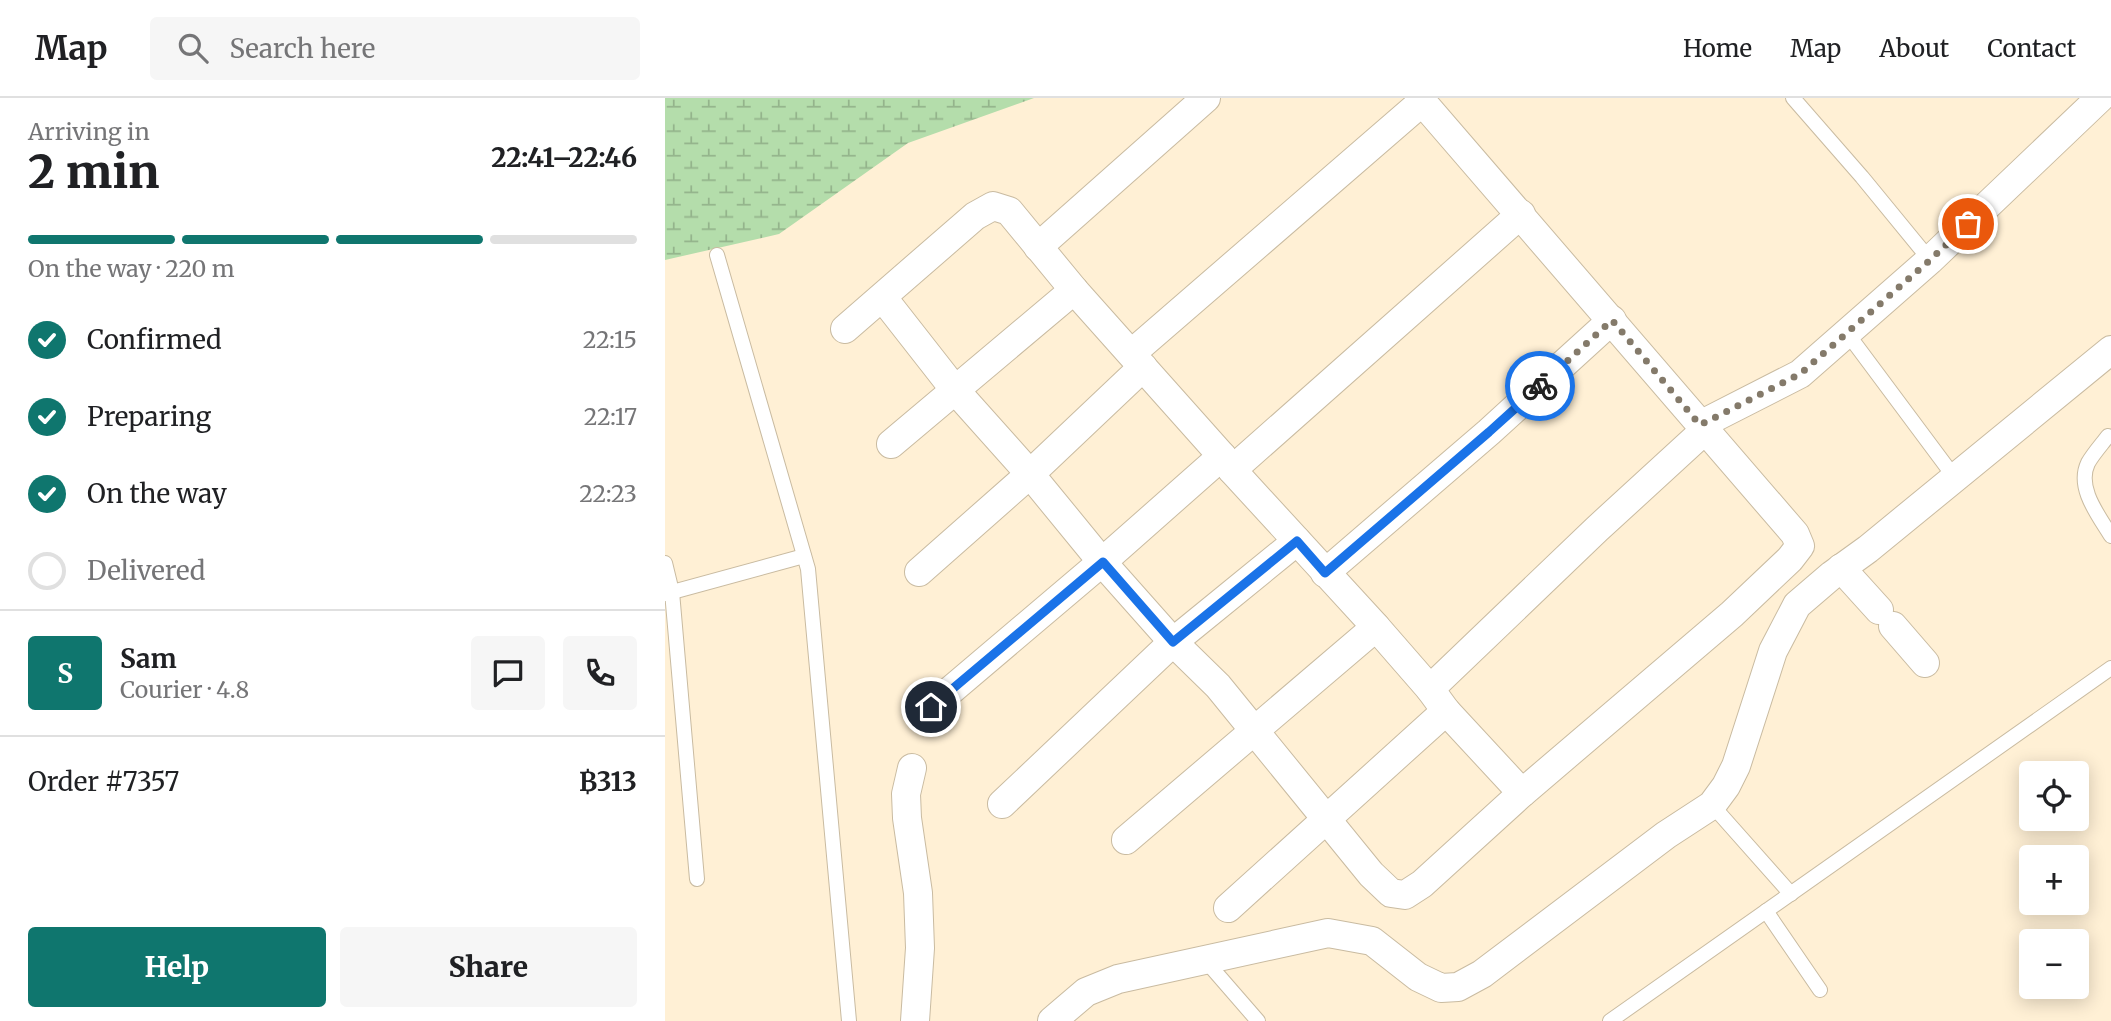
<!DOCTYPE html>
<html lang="en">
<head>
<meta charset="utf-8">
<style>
  :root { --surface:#fff; --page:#f6f6f6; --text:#202124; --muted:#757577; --line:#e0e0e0; --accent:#0f766e }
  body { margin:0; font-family:Merriweather,serif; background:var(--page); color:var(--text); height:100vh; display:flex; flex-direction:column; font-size:26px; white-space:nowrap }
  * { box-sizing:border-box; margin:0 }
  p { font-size:23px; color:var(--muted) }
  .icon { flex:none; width:38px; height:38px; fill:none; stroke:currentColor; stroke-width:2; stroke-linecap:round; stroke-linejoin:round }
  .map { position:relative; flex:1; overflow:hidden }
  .side { display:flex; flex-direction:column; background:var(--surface); width:665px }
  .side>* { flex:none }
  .controls { position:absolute; left:1354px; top:663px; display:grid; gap:14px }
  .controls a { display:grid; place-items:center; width:70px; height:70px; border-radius:7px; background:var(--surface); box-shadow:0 4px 18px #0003; font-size:35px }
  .pin { position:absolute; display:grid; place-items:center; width:60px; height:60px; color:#fff; margin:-30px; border:4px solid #fff; border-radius:50%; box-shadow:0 2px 7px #0007 }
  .courier { position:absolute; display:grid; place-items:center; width:70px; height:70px; margin:-35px; border:5px solid #1a73e8; border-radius:50%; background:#fff; color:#222; box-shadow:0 2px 9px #0007 }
  .summary em { font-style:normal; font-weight:800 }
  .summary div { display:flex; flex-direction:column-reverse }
  .summary { display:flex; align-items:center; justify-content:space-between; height:119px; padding:0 28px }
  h1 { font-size:46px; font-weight:800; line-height:52px }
  .bar { display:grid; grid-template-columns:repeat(4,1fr); gap:10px 7px; align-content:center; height:84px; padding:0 28px }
  .bar i { height:9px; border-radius:5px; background:var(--line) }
  .bar .current { background:var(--accent) }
  .bar p { grid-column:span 4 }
  .line { display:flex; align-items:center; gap:18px; padding:0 28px; border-top:2px solid var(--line) }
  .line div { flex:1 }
  .round { display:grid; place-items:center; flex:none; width:74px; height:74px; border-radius:7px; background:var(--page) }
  ol { padding:0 28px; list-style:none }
  li { display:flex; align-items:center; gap:21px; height:77px }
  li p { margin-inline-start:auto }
  li .icon { padding:7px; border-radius:50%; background:var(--accent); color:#fff; stroke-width:4 }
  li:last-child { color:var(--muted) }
  li i { width:38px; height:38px; border:4px solid var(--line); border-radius:50% }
  .button { display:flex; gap:14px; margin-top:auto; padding:14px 28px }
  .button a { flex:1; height:80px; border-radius:7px; background:var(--accent); color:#fff; font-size:28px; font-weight:800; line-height:80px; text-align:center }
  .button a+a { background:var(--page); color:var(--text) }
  header { display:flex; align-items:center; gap:42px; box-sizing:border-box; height:98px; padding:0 35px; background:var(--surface); border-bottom:2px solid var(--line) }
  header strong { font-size:33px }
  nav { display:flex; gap:38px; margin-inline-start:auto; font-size:24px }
  .search { width:490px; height:63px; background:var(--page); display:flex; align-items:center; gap:18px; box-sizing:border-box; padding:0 24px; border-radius:7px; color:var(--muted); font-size:26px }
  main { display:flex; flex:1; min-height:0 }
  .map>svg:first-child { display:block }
  .wetland { fill:url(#wetland-marsh) }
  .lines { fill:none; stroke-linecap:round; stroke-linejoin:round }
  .lane-casing { stroke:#c9bba1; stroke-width:16 }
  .street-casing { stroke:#c9bba1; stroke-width:30 }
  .lane { stroke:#fff; stroke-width:14 }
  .street { stroke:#fff; stroke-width:28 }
  .done { stroke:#847a6a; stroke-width:7; stroke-dasharray:0 12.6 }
  .route { stroke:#1a73e8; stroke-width:9 }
</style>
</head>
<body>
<header>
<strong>Map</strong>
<div class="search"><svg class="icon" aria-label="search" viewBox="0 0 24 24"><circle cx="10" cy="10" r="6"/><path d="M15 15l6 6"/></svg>Search here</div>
<nav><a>Home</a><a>Map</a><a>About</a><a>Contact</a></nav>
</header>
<main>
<section class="side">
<div class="summary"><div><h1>2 min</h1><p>Arriving in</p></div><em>22:41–22:46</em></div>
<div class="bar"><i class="current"></i><i class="current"></i><i class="current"></i><i></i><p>On the way · 220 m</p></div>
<ol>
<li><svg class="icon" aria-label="check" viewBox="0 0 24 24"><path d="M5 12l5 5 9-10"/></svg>Confirmed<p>22:15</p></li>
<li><svg class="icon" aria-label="check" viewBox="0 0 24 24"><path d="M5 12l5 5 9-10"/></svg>Preparing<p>22:17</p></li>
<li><svg class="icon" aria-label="check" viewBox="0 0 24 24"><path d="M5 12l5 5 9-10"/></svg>On the way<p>22:23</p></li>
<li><i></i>Delivered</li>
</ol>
<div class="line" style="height:126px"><b class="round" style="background:var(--accent);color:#fff">S</b><div><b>Sam</b><p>Courier · 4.8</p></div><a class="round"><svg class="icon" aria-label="chat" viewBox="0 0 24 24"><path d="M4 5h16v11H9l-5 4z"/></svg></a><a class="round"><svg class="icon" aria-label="phone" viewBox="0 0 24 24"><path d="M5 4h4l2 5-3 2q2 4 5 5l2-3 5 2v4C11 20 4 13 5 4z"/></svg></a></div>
<div class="line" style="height:91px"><div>Order #7357</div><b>฿313</b></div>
<div class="button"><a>Help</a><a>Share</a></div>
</section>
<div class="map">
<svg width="1446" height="923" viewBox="0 0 1446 923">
  <defs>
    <pattern id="wetland-marsh" width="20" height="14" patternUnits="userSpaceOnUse" patternTransform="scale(1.75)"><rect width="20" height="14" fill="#b4ddab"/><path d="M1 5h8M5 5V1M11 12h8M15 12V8" fill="none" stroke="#94b48c"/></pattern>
  </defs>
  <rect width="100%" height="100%" fill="#fff0d5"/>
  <polygon class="wetland" points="0,0 369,0 243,45 114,136 0,162"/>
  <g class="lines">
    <g class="lane-casing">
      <g id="lane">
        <polyline points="1128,0 1197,79 1265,162"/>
        <polyline points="52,157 143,471 184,923"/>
        <polyline points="1182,235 1290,380"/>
        <path d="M1443 338C1437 346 1428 356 1423 365 1411 390 1434 418 1446 438"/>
        <polyline points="0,465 7,494 32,781"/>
        <polyline points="0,496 139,458"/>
        <polyline points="1047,707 1126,796"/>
        <polyline points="1101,813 1155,892"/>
        <polyline points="540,862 593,923"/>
        <polyline points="945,923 1446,570"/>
      </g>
    </g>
    <g class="street-casing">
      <g id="street">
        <polyline points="373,149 541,0"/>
        <polyline points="218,200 290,292 365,376 437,464 508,544 553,588 706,776 726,795 740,797 757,786 857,695 1067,516 1125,461 1135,448 1130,436 754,0"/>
        <polyline points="180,231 310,118 328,108 344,113 409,192 557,358 567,372 711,529 765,591 781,613 857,695"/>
        <polyline points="467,255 757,4"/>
        <polyline points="1035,327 1135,276 1265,162 1435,0"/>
        <polyline points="226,346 409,192"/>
        <polyline points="567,372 856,116"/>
        <polyline points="1176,470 1214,512"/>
        <polyline points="254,474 365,376 478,269"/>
        <polyline points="660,475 824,334 947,222"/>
        <polyline points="1228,528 1260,565"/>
        <polyline points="765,591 932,431 1040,332"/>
        <polyline points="266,609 437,464 557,358"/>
        <polyline points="247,670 241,696 242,720 253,795 255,850 250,923"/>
        <polyline points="337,706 508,544 632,443"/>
        <polyline points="461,742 711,529"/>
        <polyline points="563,810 781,613"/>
        <polyline points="387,923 421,894 453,881 663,835 707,843 753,879 776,890 793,889 817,876 1001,737 1047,707 1061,688 1071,668 1108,553 1132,507 1167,477 1203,451 1446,252"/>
      </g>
    </g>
    <use href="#lane" class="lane"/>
    <use href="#street" class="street"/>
  </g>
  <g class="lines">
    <polyline class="done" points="875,288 947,222 1035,327 1135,276 1265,162 1303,126"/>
    <polyline class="route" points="266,609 438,464 508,544 632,443 660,475 824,334 875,288"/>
  </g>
</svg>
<div class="controls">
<a><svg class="icon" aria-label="locate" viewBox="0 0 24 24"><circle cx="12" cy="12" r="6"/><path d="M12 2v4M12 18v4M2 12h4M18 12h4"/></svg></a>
<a>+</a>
<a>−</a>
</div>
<div class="pin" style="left:1303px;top:126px;background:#ea580c"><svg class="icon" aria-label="bag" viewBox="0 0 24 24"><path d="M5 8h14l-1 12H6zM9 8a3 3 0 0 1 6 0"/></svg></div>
<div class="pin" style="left:266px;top:609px;background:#1f2937"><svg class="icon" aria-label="home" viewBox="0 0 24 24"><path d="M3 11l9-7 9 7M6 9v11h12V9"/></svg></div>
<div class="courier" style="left:875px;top:288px"><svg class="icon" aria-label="bike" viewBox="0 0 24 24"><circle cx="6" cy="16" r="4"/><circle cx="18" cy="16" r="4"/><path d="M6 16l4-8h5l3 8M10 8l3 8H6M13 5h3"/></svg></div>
</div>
</main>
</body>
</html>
